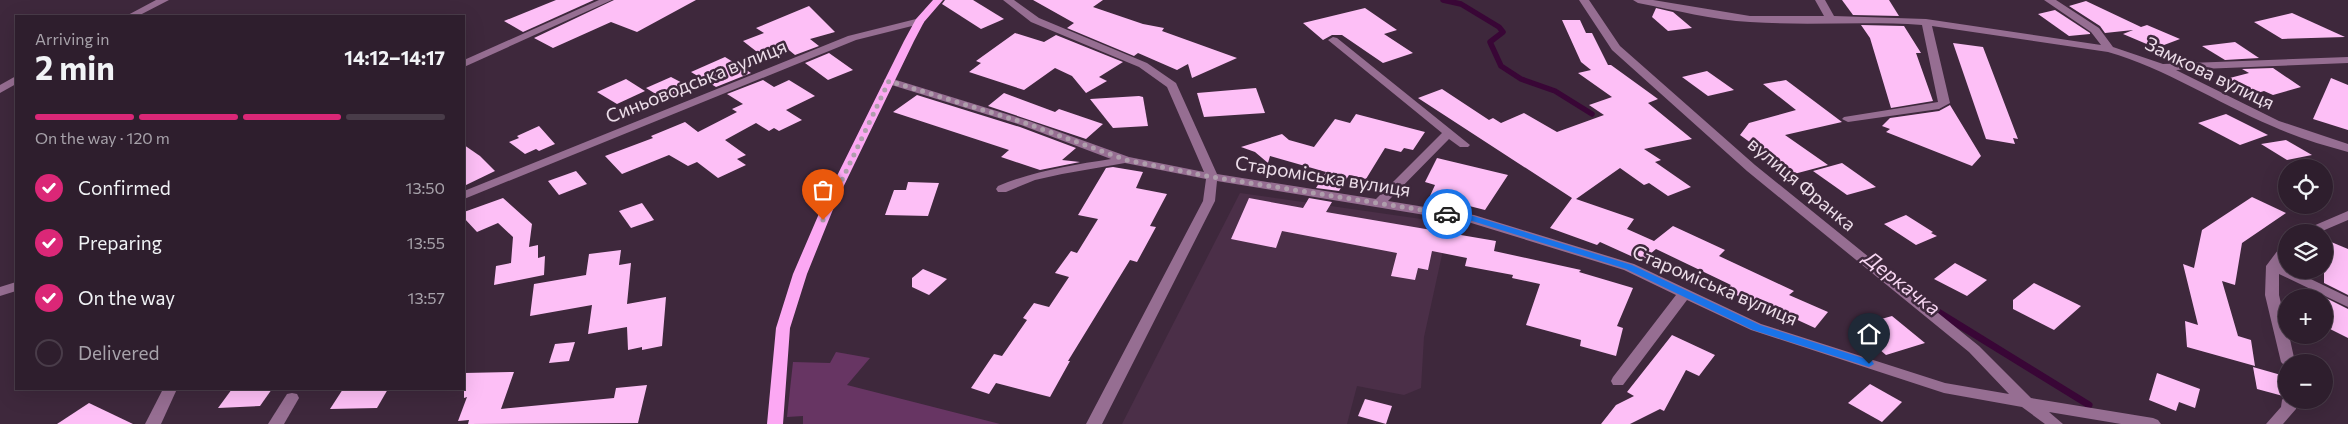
<!DOCTYPE html>
<html lang="en">
<head>
<meta charset="utf-8">
<style>
  :root { --surface:#2e1e2d; --page:#362735; --text:#f1f3f6; --muted:#a7a2aa; --line:#493c49; --accent:#db2777 }
  body { margin:0; font-family:Commissioner,sans-serif; background:var(--page); color:var(--text); height:100vh; display:flex; flex-direction:column; font-size:19px; white-space:nowrap }
  * { box-sizing:border-box; margin:0 }
  p { font-size:16px; color:var(--muted) }
  .icon { flex:none; width:28px; height:28px; fill:none; stroke:currentColor; stroke-width:2; stroke-linecap:round; stroke-linejoin:round }
  .map { position:relative; flex:1; overflow:hidden }
  .details { position:absolute; left:15px; top:15px; width:450px; height:375px; display:flex; flex-direction:column; background:var(--surface); border-radius:0px; box-shadow:0 5px 20px #0002,0 0 0 1px var(--line) }
  .details>* { flex:none }
  .fabs { position:absolute; left:2278px; top:159px; display:grid; gap:10px }
  .fabs a { display:grid; place-items:center; width:55px; height:55px; border-radius:50%; background:var(--surface); box-shadow:0 5px 20px #0002,0 0 0 1px var(--line); font-size:25px }
  .pin { position:absolute; display:grid; place-items:center; width:42px; height:42px; color:#fff; margin:-51px -21px; border-radius:50% 50% 50% 0; rotate:-45deg; box-shadow:0 0 5px #0007 }
  .pin .icon { rotate:45deg }
  .courier { position:absolute; display:grid; place-items:center; width:50px; height:50px; margin:-25px; border:4px solid #1a73e8; border-radius:50%; background:#fff; color:#222; box-shadow:0 1px 6px #0007 }
  .overview em { font-style:normal; font-weight:700 }
  .overview div { display:flex; flex-direction:column-reverse }
  .overview { display:flex; align-items:center; justify-content:space-between; height:85px; padding:0 20px }
  h1 { font-size:32px; font-weight:700; line-height:38px }
  .bar { display:grid; grid-template-columns:repeat(4,1fr); gap:8px 5px; align-content:center; height:60px; padding:0 20px }
  .bar i { height:6px; border-radius:4px; background:var(--line) }
  .bar .current { background:var(--accent) }
  .bar p { grid-column:span 4 }
  ol { padding:0 20px; list-style:none }
  li { display:flex; align-items:center; gap:15px; height:55px }
  li p { margin-inline-start:auto }
  li .icon { padding:5px; border-radius:50%; background:var(--accent); color:#fff; stroke-width:4 }
  li:last-child { color:var(--muted) }
  li i { width:28px; height:28px; border:2px solid var(--line); border-radius:50% }
  .map>svg:first-child { display:block }
  .built { fill:#4b2f48 }
  .green { fill:#673563 }
  .lines { fill:none; stroke-linecap:round; stroke-linejoin:round }
  .stream-far1 { stroke:#390636; stroke-width:5.5 }
  .stream { stroke:#390636; stroke-width:7 }
  .building { fill:#fdbff6 }
  .minor { fill:#966e92; fill-rule:evenodd }
  .major { fill:#fca8f3; fill-rule:evenodd }
  .route { fill:#1a73e8 }
  .done { stroke:#af9eac; stroke-width:5; stroke-dasharray:0 9 }
  .labels { text-anchor:middle; stroke-width:5; stroke-linejoin:round; paint-order:stroke }
  .street-label { font-size:19px; fill:#ecdde9; stroke:#3e283c }
  .water-label { font-size:20px; font-style:italic; fill:#f7d6f2; stroke:#3e283c }
</style>
</head>
<body>
<div class="map">
<svg width="2348" height="424" viewBox="0 0 2348 424">
  <rect width="100%" height="100%" fill="#3e283c"/>
  <polygon class="built" points="1240,193 1449,223 1424,337 1421,388 1404,395 1357,386 1347,424 1122,424"/>
  <polygon class="green" points="836,352 870,358 847,385 1000,424 803,424 803,416 787,417 793,362 830,363"/>
  <g class="lines">
    <polyline class="stream-far1" points="1443,0 1461,4 1499,27 1503,32 1490,42 1501,66 1521,79 1555,91 1592,114"/>
    <polyline class="stream" points="1930,307 2089,405"/>
  </g>
  <g class="building">
    <polygon points="556,0 594,0 523,32 504,21"/>
    <polygon points="614,0 696,0 637,32 611,22 553,48 534,38"/>
    <polygon points="945,0 973,0 1004,19 981,29 942,4"/>
    <polygon points="1033,0 1103,0 1093,7 1143,24 1164,28 1162,31 1237,58 1192,78 1188,64 1177,70 1138,53 1134,56 1067,28 1074,23"/>
    <polygon points="1842,0 1889,0 1899,16 1853,15"/>
    <polygon points="2086,1 2141,27 2147,25 2180,39 2156,48 2123,34 2133,30 2105,33 2100,26 2069,6"/>
    <polygon points="809,6 835,32 810,39 819,46 795,55 784,46 761,55 743,41 764,33 756,28"/>
    <polygon points="1365,8 1397,30 1384,34 1413,53 1383,63 1342,35 1332,35 1323,40 1303,23"/>
    <polygon points="1656,8 1673,12 1692,28 1668,31 1652,17"/>
    <polygon points="2055,10 2090,33 2090,34 2069,36 2038,14"/>
    <polygon points="2292,13 2345,37 2282,39 2254,22"/>
    <polygon points="1562,20 1580,20 1586,33 1592,33 1608,65 1611,65 1658,99 1648,103 1692,139 1644,149 1661,160 1655,162 1691,187 1668,196 1649,183 1644,185 1620,168 1576,199 1634,219 1627,229 1654,241 1673,226 1725,250 1719,256 1794,291 1789,295 1828,312 1815,328 1776,310 1773,313 1726,290 1731,285 1656,249 1642,261 1600,242 1597,245 1550,228 1572,198 1418,98 1442,89 1489,120 1493,118 1501,123 1524,113 1557,132 1604,115 1589,105 1612,97 1578,73 1591,70 1581,62"/>
    <polygon points="1861,25 1904,26 1921,53 1916,53 1933,101 1891,108 1870,38"/>
    <polygon points="1015,33 1044,42 1056,35 1123,62 1099,77 1107,81 1086,93 1072,76 1055,68 1024,90 969,72 981,63 976,61"/>
    <polygon points="2235,42 2259,58 2225,60 2202,46"/>
    <polygon points="1953,43 1983,47 2018,139 2013,138 2015,144 1986,139"/>
    <polygon points="829,53 853,70 828,80 805,63"/>
    <polygon points="725,57 751,73 716,87 691,72"/>
    <polygon points="2273,68 2301,87 2273,95 2264,91 2251,95 2222,80 2249,73 2242,69"/>
    <polygon points="1707,71 1734,90 1708,96 1682,77"/>
    <polygon points="671,77 690,87 664,99 646,88"/>
    <polygon points="2331,78 2348,85 2348,130 2313,119"/>
    <polygon points="626,79 645,91 617,104 597,92"/>
    <polygon points="763,80 774,87 789,80 815,96 786,110 802,120 779,131 774,128 769,131 756,123 725,140 746,155 737,159 746,165 718,178 697,162 688,166 669,155 622,174 605,156 653,138 651,136 685,122 698,132 737,112 732,109 743,104 727,94"/>
    <polygon points="1786,80 1842,122 1785,135 1828,165 1794,174 1740,135 1749,123 1796,110 1763,84"/>
    <polygon points="1256,88 1265,113 1204,117 1197,93"/>
    <polygon points="1004,93 1055,112 1059,109 1103,124 1086,139 988,106"/>
    <polygon points="917,95 1020,127 1076,148 1062,160 1080,162 1040,170 1001,157 1009,150 893,112"/>
    <polygon points="1139,96 1143,97 1148,126 1113,128 1090,99"/>
    <polygon points="1950,105 1981,156 1972,166 1886,132 1890,129 1882,126 1890,118 1939,111"/>
    <polygon points="1356,114 1425,132 1413,150 1404,148 1401,152 1385,148 1366,179 1349,175 1339,191 1316,188 1326,172 1270,156 1268,163 1255,152 1241,147 1282,134 1289,140 1314,147 1335,119 1350,123"/>
    <polygon points="2226,114 2268,135 2240,145 2198,123"/>
    <polygon points="539,126 555,144 539,151 536,149 525,154 509,142 519,138 517,136"/>
    <polygon points="2286,140 2312,155 2287,160 2261,144"/>
    <polygon points="464,145 480,156 495,171 464,186"/>
    <polygon points="1437,158 1508,175 1485,210 1430,196 1435,185 1425,182"/>
    <polygon points="1842,163 1876,187 1847,195 1813,171"/>
    <polygon points="1113,167 1143,172 1136,188 1167,194 1150,226 1156,227 1137,262 1130,260 1068,361 1070,361 1050,397 996,383 989,394 971,388 994,354 1002,356 1027,320 1023,318 1034,303 1049,307 1069,277 1055,273 1071,251 1077,253 1098,219 1078,215 1106,168"/>
    <polygon points="576,171 587,184 559,195 548,181"/>
    <polygon points="908,182 939,183 928,216 885,215 894,190 906,190"/>
    <polygon points="2252,197 2286,213 2242,243 2235,285 2222,281 2238,336 2251,340 2255,366 2187,347 2185,321 2198,325 2183,264 2194,268 2202,230"/>
    <polygon points="503,198 532,224 529,247 538,245 538,258 545,256 544,275 494,285 496,266 511,263 513,237 498,223 477,232 464,218 464,212"/>
    <polygon points="1249,198 1303,208 1309,198 1332,202 1326,212 1496,241 1494,251 1581,270 1579,272 1633,288 1617,326 1623,328 1616,356 1580,346 1581,340 1526,325 1540,284 1512,278 1513,275 1465,266 1467,258 1432,251 1428,270 1418,268 1415,280 1391,276 1397,253 1282,231 1276,248 1231,239"/>
    <polygon points="642,203 654,220 631,228 619,211"/>
    <polygon points="1906,215 1933,232 1931,233 1937,236 1916,245 1884,224"/>
    <polygon points="2324,239 2348,249 2348,295 2324,283"/>
    <polygon points="621,250 619,265 631,263 627,304 666,297 662,346 642,350 642,347 628,350 627,327 588,334 592,305 530,316 534,284 586,275 589,254"/>
    <polygon points="1955,263 1987,280 1967,296 1934,279"/>
    <polygon points="923,269 947,279 929,295 912,287 912,278"/>
    <polygon points="2034,283 2081,306 2054,330 2013,309 2013,300"/>
    <polygon points="2324,297 2348,309 2348,338 2324,326"/>
    <polygon points="1892,316 1925,343 1886,355 1853,327"/>
    <polygon points="1672,335 1715,355 1699,376 1686,370 1664,411 1660,409 1630,424 1601,424 1616,405 1634,396 1627,392"/>
    <polygon points="575,342 569,361 549,363 555,344"/>
    <polygon points="2253,367 2281,375 2285,393 2283,396 2257,389"/>
    <polygon points="514,372 501,409 614,398 616,388 647,385 638,423 468,424 469,420 458,421 467,397 464,398 464,373"/>
    <polygon points="2157,373 2200,389 2195,408 2179,402 2176,411 2149,400"/>
    <polygon points="1870,384 1902,402 1882,422 1848,403"/>
    <polygon points="232,389 272,389 260,406 218,408"/>
    <polygon points="343,389 388,389 377,408 330,409"/>
    <polygon points="1365,399 1392,406 1386,424 1358,416"/>
    <polygon points="89,403 133,424 57,424"/>
  </g>
  <g class="lines">
    <g class="minor">
      <polygon points="156,0 169,0 138,16 126,16"/>
      <polygon points="599,0 612,0 464,67 464,60"/>
      <path d="M1003 0H1014L1039 18 1147 63 1176 83 1217 174 1376 199 1442 133 1328 40 1333 37 1337 38 1470 145 1468 147H1460L1449 139 1388 201 1474 215 1634 264 1761 324 1945 383 2009 394 1969 352 1747 171 1612 50 1579 0H1589L1620 46 1755 165 1979 346 2031 398 2153 418 2158 420 2161 424H2121L2049 412 2063 424H2045L2022 407 1944 393 1751 330 1687 300 1623 385H1613L1611 381 1613 377 1676 295 1624 270 1468 222 1217 181 1215 201 1102 424H1086L1203 201 1206 179 1125 163 1062 174 1035 180 1006 192H998L996 189 998 186C1034 171 1072 165 1111 159L1021 125 885 83 884 81 885 79H893L1029 121 1129 157 1204 172 1167 87 1139 67 1031 22Z"/>
      <path d="M1633 0H1653L1750 16H1824L1815 0H1825L1834 16 1926 19 2101 45 2091 32 2044 0H2056L2099 28 2113 47 2163 64 2348 57V63L2176 70 2279 121 2348 144V152C2322 145 2296 137 2272 126 2216 102 2166 69 2108 52L1932 26 1950 103 1939 109 1848 122 1842 119 1844 117 1938 102 1922 25C1865 21 1807 26 1750 22 1713 20 1675 10 1638 3Z"/>
      <polygon points="920,18 924,19 924,23 856,40 464,199 464,191 848,36"/>
      <polygon points="16,76 16,84 0,93 0,85"/>
      <polygon points="2348,211 2348,220 2320,232 2305,232 2306,229"/>
      <polygon points="2286,245 2286,258 2281,265 2286,267 2286,270 2292,270 2348,297 2348,307 2279,274 2279,295 2286,325 2286,335 2289,335 2295,362 2286,362 2286,367 2281,362 2265,295 2266,266 2281,246"/>
      <polygon points="16,282 16,291 0,296 0,287"/>
      <polygon points="163,389 177,389 161,424 145,424"/>
      <polygon points="292,393 297,394 299,398 284,424 268,424 287,394"/>
      <polygon points="2286,395 2286,400 2296,400 2296,409 2283,424 2266,424 2281,407 2282,400"/>
    </g>
    <polygon class="major" points="933,0 943,0 924,22 914,41 836,202 807,274 790,328 783,424 767,424 776,328 793,274 824,202 904,41 916,19"/>
  </g>
  <polygon class="route" points="1447,212 1473,216 1632,265 1760,325 1872,361 1874,364 1869,367 1753,330 1626,269 1469,220 1444,216 1443,214"/>
  <g class="lines">
    <polyline class="done" points="823,220 889,81 1025,123 1126,160 1212,177 1447,214"/>
  </g>
  <g class="labels">
    <g class="street-label">
      <text transform="translate(2210 73) rotate(26)" y="7">Замкова вулиця</text>
      <text transform="translate(696 81) rotate(-22)" y="7">Синьоводська вулиця</text>
      <text transform="translate(1323 176) rotate(9)" y="7">Староміська вулиця</text>
      <text transform="translate(1802 184) rotate(40)" y="7">вулиця Франка</text>
      <text transform="translate(1715 285) rotate(23)" y="7">Староміська вулиця</text>
    </g>
    <g class="water-label">
      <text transform="translate(1902 283) rotate(38)" y="7">Деркачка</text>
    </g>
  </g>
</svg>
<div class="fabs">
<a><svg class="icon" aria-label="locate" viewBox="0 0 24 24"><circle cx="12" cy="12" r="6"/><path d="M12 2v4M12 18v4M2 12h4M18 12h4"/></svg></a>
<a><svg class="icon" aria-label="layers" viewBox="0 0 24 24"><path d="M12 4l9 5-9 5-9-5zM3 14l9 5 9-5"/></svg></a>
<a>+</a>
<a>−</a>
</div>
<div class="pin" style="left:823px;top:220px;background:#ea580c"><svg class="icon" aria-label="bag" viewBox="0 0 24 24"><path d="M5 8h14l-1 12H6zM9 8a3 3 0 0 1 6 0"/></svg></div>
<div class="pin" style="left:1869px;top:364px;background:#1f2937"><svg class="icon" aria-label="home" viewBox="0 0 24 24"><path d="M3 11l9-7 9 7M6 9v11h12V9"/></svg></div>
<div class="courier" style="left:1447px;top:214px"><svg class="icon" aria-label="car" viewBox="0 0 24 24"><path d="M5 17H2v-5l4-1 3-4h7l3 4 3 1v5h-3M9 17h6M6 11h13"/><circle cx="7" cy="17" r="2"/><circle cx="17" cy="17" r="2"/></svg></div>
<section class="details">
<div class="overview"><div><h1>2 min</h1><p>Arriving in</p></div><em>14:12–14:17</em></div>
<div class="bar"><i class="current"></i><i class="current"></i><i class="current"></i><i></i><p>On the way · 120 m</p></div>
<ol>
<li><svg class="icon" aria-label="check" viewBox="0 0 24 24"><path d="M5 12l5 5 9-10"/></svg>Confirmed<p>13:50</p></li>
<li><svg class="icon" aria-label="check" viewBox="0 0 24 24"><path d="M5 12l5 5 9-10"/></svg>Preparing<p>13:55</p></li>
<li><svg class="icon" aria-label="check" viewBox="0 0 24 24"><path d="M5 12l5 5 9-10"/></svg>On the way<p>13:57</p></li>
<li><i></i>Delivered</li>
</ol>
</section>
</div>
</body>
</html>
